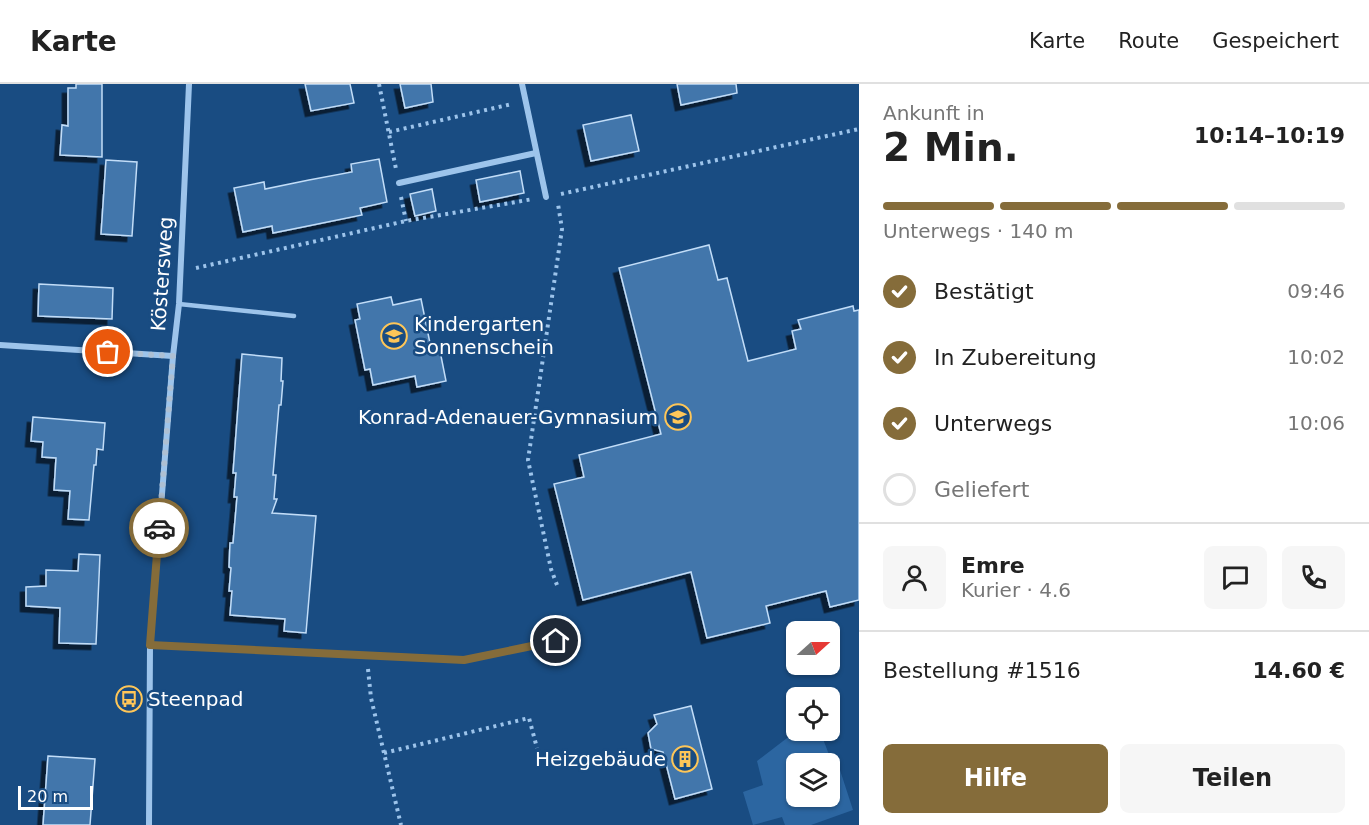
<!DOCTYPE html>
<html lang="de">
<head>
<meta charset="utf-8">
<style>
  :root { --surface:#fff; --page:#f6f6f6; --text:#222; --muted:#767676; --line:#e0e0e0; --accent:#856c3a }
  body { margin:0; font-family:"DejaVu Sans",sans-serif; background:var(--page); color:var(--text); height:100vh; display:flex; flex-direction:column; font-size:22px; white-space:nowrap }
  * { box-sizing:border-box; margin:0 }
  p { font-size:20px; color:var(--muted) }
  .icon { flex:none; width:33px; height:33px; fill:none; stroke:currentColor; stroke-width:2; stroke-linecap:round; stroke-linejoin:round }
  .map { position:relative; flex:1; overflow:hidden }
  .drawer { display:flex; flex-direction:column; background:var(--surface); width:510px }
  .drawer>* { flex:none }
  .needle { width:39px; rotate:69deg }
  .tools { position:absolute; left:786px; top:537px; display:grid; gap:12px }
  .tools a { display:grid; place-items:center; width:54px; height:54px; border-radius:9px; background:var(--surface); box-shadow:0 2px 4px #0004; font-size:30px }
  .scale { position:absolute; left:18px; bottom:15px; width:75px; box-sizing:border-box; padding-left:6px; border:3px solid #fff; border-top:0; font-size:16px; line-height:21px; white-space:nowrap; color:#fff; -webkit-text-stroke:4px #194c82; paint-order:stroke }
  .pin { position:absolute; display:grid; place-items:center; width:51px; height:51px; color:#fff; margin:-26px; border:3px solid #fff; border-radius:50%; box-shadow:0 2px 6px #0007 }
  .courier { position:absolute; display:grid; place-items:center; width:60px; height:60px; margin:-30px; border:4px solid #856c3a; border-radius:50%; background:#fff; color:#222; box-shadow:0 2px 8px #0007 }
  .head em { font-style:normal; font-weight:700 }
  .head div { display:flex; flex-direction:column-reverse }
  .head { display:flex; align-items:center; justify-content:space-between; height:102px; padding:0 24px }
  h1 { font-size:39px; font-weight:700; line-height:45px }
  .bar { display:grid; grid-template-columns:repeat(4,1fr); gap:9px 6px; align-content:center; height:72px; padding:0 24px }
  .bar i { height:8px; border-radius:4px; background:var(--line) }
  .bar .active { background:var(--accent) }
  .bar p { grid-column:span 4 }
  .line { display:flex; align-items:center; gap:15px; padding:0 24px; border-top:2px solid var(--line) }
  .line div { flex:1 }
  .round { display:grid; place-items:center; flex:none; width:63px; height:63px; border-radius:9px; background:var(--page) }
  ol { padding:0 24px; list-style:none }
  li { display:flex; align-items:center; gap:18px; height:66px }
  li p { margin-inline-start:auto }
  li .icon { padding:6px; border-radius:50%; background:var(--accent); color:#fff; stroke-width:4 }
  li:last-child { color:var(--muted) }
  li i { width:33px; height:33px; border:3px solid var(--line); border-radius:50% }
  .primary-button { display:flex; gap:12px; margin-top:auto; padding:12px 24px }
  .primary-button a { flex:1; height:69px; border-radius:9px; background:var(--accent); color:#fff; font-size:24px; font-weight:700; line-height:69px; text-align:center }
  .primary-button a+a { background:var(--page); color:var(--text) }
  header { display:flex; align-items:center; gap:36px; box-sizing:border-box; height:84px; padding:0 30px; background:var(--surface); border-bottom:2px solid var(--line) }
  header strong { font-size:28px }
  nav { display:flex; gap:33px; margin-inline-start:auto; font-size:21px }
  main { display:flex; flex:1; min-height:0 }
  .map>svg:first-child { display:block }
  .green { fill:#2c66a1; fill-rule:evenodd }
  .building { fill:#4276ab; stroke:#c2ddf8; stroke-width:1.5; filter:url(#shadow) }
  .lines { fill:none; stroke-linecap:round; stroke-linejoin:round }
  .path { stroke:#9dc4eb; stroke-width:4; stroke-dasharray:3 4.5; stroke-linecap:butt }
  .lane { stroke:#9dc4eb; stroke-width:4.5 }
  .street { stroke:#9dc4eb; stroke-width:6 }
  .done { stroke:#aec0d3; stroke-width:6; stroke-dasharray:0 10.8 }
  .route { stroke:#856c3a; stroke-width:8 }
  .labels { text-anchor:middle; stroke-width:5; stroke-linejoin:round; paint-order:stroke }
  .street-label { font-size:20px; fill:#fff; stroke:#194c82 }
  .poi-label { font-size:20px; fill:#fff; stroke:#194c82; text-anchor:start }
</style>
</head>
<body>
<header>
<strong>Karte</strong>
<nav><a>Karte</a><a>Route</a><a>Gespeichert</a></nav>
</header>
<main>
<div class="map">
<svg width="859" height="741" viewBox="0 0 859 741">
  <defs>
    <filter id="shadow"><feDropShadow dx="-5.5" dy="5.5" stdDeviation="0" flood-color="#0009"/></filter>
  </defs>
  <rect width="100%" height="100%" fill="#194c82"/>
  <path class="green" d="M808 647H820L831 676 839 683 853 726 811 741H785L782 733 753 741 743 708 763 701 757 677 791 651ZM796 680H830V712H796Z"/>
  <g class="building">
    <polygon points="76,0 102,0 102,73 60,71 62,41 68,42 68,4 76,4"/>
    <polygon points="305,0 350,0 354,19 311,27"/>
    <polygon points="400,0 431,0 433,18 405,24"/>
    <polygon points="677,0 736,0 737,9 681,21"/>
    <polygon points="631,31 639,67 591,77 583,41"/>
    <polygon points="379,75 387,118 360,124 362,131 303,143 273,149 272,142 243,148 234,104 264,98 265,105 309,96 352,88 351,80"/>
    <polygon points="106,76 137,78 132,152 101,150"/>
    <polygon points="520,87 524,109 480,118 476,96"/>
    <polygon points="432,105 436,127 415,132 410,110"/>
    <polygon points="709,161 718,196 727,194 748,277 796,265 792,247 801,245 798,236 853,222 854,227 859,226 859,516 830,523 826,507 766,522 770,539 707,554 691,488 583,516 554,400 584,393 579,371 661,350 619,184"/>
    <polygon points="39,200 113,204 112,235 38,232"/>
    <polygon points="391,213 393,221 421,215 432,269 440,267 446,297 417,303 415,292 373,301 370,285 365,286 355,236 360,235 357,220"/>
    <polygon points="242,270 282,274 281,297 283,297 281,321 279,321 273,391 276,391 274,415 277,415 272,429 316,432 306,549 284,547 285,535 230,531 232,507 229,507 231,484 229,483 230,459 233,459 237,413 234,413 236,389 233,389"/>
    <polygon points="33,333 105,339 103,366 97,365 96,381 94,381 89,436 68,435 70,407 54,406 56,374 42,373 43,358 31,357"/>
    <polygon points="79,470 100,471 96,560 59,559 60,524 26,522 26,503 46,502 46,486 78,487"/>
    <polygon points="691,622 712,705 675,715 663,668 651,665 648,649 657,640 654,631"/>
    <polygon points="48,672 95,675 90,741 43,741"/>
  </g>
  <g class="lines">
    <g class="path">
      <polyline points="379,0 396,85"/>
      <polyline points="389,48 512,20"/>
      <polyline points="561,110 859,45"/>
      <polyline points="401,113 406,137"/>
      <polyline points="196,184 406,137 533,115"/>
      <polyline points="557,501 551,485 528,376 562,145 558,120"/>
      <polyline points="368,585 371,614 401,741"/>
      <polyline points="384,669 529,634 537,664"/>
    </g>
    <polyline class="lane" points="179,220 294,232"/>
    <g class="street">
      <polyline points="522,0 546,113"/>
      <polyline points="399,99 536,69"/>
      <polyline points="0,261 173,272"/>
      <polyline points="150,561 464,576 556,557"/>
      <polyline points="149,741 150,561 173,272 179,220 189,0"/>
    </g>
  </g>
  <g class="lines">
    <polyline class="done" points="108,268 173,272 159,444"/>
    <polyline class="route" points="159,444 150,561 464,576 556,557"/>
  </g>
  <defs>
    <g id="school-ring" transform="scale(1.35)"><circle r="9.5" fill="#194c82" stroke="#fec658" stroke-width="1.5"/><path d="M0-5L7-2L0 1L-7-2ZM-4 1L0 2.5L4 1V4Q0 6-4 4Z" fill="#fec658"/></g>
    <g id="bus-ring" transform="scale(1.35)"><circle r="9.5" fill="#194c82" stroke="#fec658" stroke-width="1.5"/><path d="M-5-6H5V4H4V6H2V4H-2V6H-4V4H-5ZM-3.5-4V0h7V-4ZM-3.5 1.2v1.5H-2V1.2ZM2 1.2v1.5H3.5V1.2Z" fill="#fec658"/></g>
    <g id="building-ring" transform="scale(1.35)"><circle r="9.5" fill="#194c82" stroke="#fec658" stroke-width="1.5"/><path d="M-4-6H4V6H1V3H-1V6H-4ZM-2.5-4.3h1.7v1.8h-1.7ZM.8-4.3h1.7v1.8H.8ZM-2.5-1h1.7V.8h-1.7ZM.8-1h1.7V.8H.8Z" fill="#fec658"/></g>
  </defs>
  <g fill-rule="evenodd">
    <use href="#school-ring" x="394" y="252"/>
    <use href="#school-ring" x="678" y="333"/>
    <use href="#bus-ring" x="129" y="615"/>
    <use href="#building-ring" x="685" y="675"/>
  </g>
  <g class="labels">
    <g class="street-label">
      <text transform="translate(162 190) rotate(-86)" y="7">Köstersweg</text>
    </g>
    <g class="poi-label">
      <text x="414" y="247">Kindergarten<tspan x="414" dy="23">Sonnenschein</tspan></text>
      <text x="658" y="340" text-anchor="end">Konrad-Adenauer-Gymnasium</text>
      <text x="148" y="622">Steenpad</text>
      <text x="666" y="682" text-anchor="end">Heizgebäude</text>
    </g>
  </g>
</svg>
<div class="tools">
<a><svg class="needle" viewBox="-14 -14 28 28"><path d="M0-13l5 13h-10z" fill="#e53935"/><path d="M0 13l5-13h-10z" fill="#767676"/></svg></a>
<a><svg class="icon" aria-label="locate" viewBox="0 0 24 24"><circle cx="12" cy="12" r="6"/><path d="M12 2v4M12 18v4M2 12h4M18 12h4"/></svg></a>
<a><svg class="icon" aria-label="layers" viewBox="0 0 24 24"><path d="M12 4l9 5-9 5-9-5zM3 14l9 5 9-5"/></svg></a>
</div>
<div class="scale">20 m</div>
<div class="pin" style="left:108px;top:268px;background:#ea580c"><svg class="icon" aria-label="bag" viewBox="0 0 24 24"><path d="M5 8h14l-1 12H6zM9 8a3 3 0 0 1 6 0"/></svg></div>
<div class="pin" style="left:556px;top:557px;background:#1f2937"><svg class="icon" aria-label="home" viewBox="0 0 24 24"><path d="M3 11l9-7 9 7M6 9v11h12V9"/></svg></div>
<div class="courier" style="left:159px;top:444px"><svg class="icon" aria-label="car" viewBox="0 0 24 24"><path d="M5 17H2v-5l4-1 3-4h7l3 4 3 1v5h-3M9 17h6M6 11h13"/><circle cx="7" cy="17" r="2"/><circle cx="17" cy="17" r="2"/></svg></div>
</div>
<section class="drawer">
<div class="head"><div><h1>2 Min.</h1><p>Ankunft in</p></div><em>10:14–10:19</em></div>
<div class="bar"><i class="active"></i><i class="active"></i><i class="active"></i><i></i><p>Unterwegs · 140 m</p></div>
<ol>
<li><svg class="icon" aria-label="check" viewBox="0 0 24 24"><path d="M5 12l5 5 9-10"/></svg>Bestätigt<p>09:46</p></li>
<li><svg class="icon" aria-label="check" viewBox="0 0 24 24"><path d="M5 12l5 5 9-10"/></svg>In Zubereitung<p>10:02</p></li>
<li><svg class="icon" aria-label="check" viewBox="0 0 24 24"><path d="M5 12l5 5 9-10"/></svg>Unterwegs<p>10:06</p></li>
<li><i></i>Geliefert</li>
</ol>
<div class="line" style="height:108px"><a class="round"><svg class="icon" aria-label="person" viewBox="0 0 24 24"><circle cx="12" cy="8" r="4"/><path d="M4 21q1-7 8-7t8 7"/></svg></a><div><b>Emre</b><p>Kurier · 4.6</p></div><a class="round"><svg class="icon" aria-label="chat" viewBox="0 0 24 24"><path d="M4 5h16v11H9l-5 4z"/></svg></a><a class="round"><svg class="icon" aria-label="phone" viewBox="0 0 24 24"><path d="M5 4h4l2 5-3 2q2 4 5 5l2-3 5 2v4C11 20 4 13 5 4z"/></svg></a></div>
<div class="line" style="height:78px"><div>Bestellung #1516</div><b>14.60 €</b></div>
<div class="primary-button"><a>Hilfe</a><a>Teilen</a></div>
</section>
</main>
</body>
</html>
